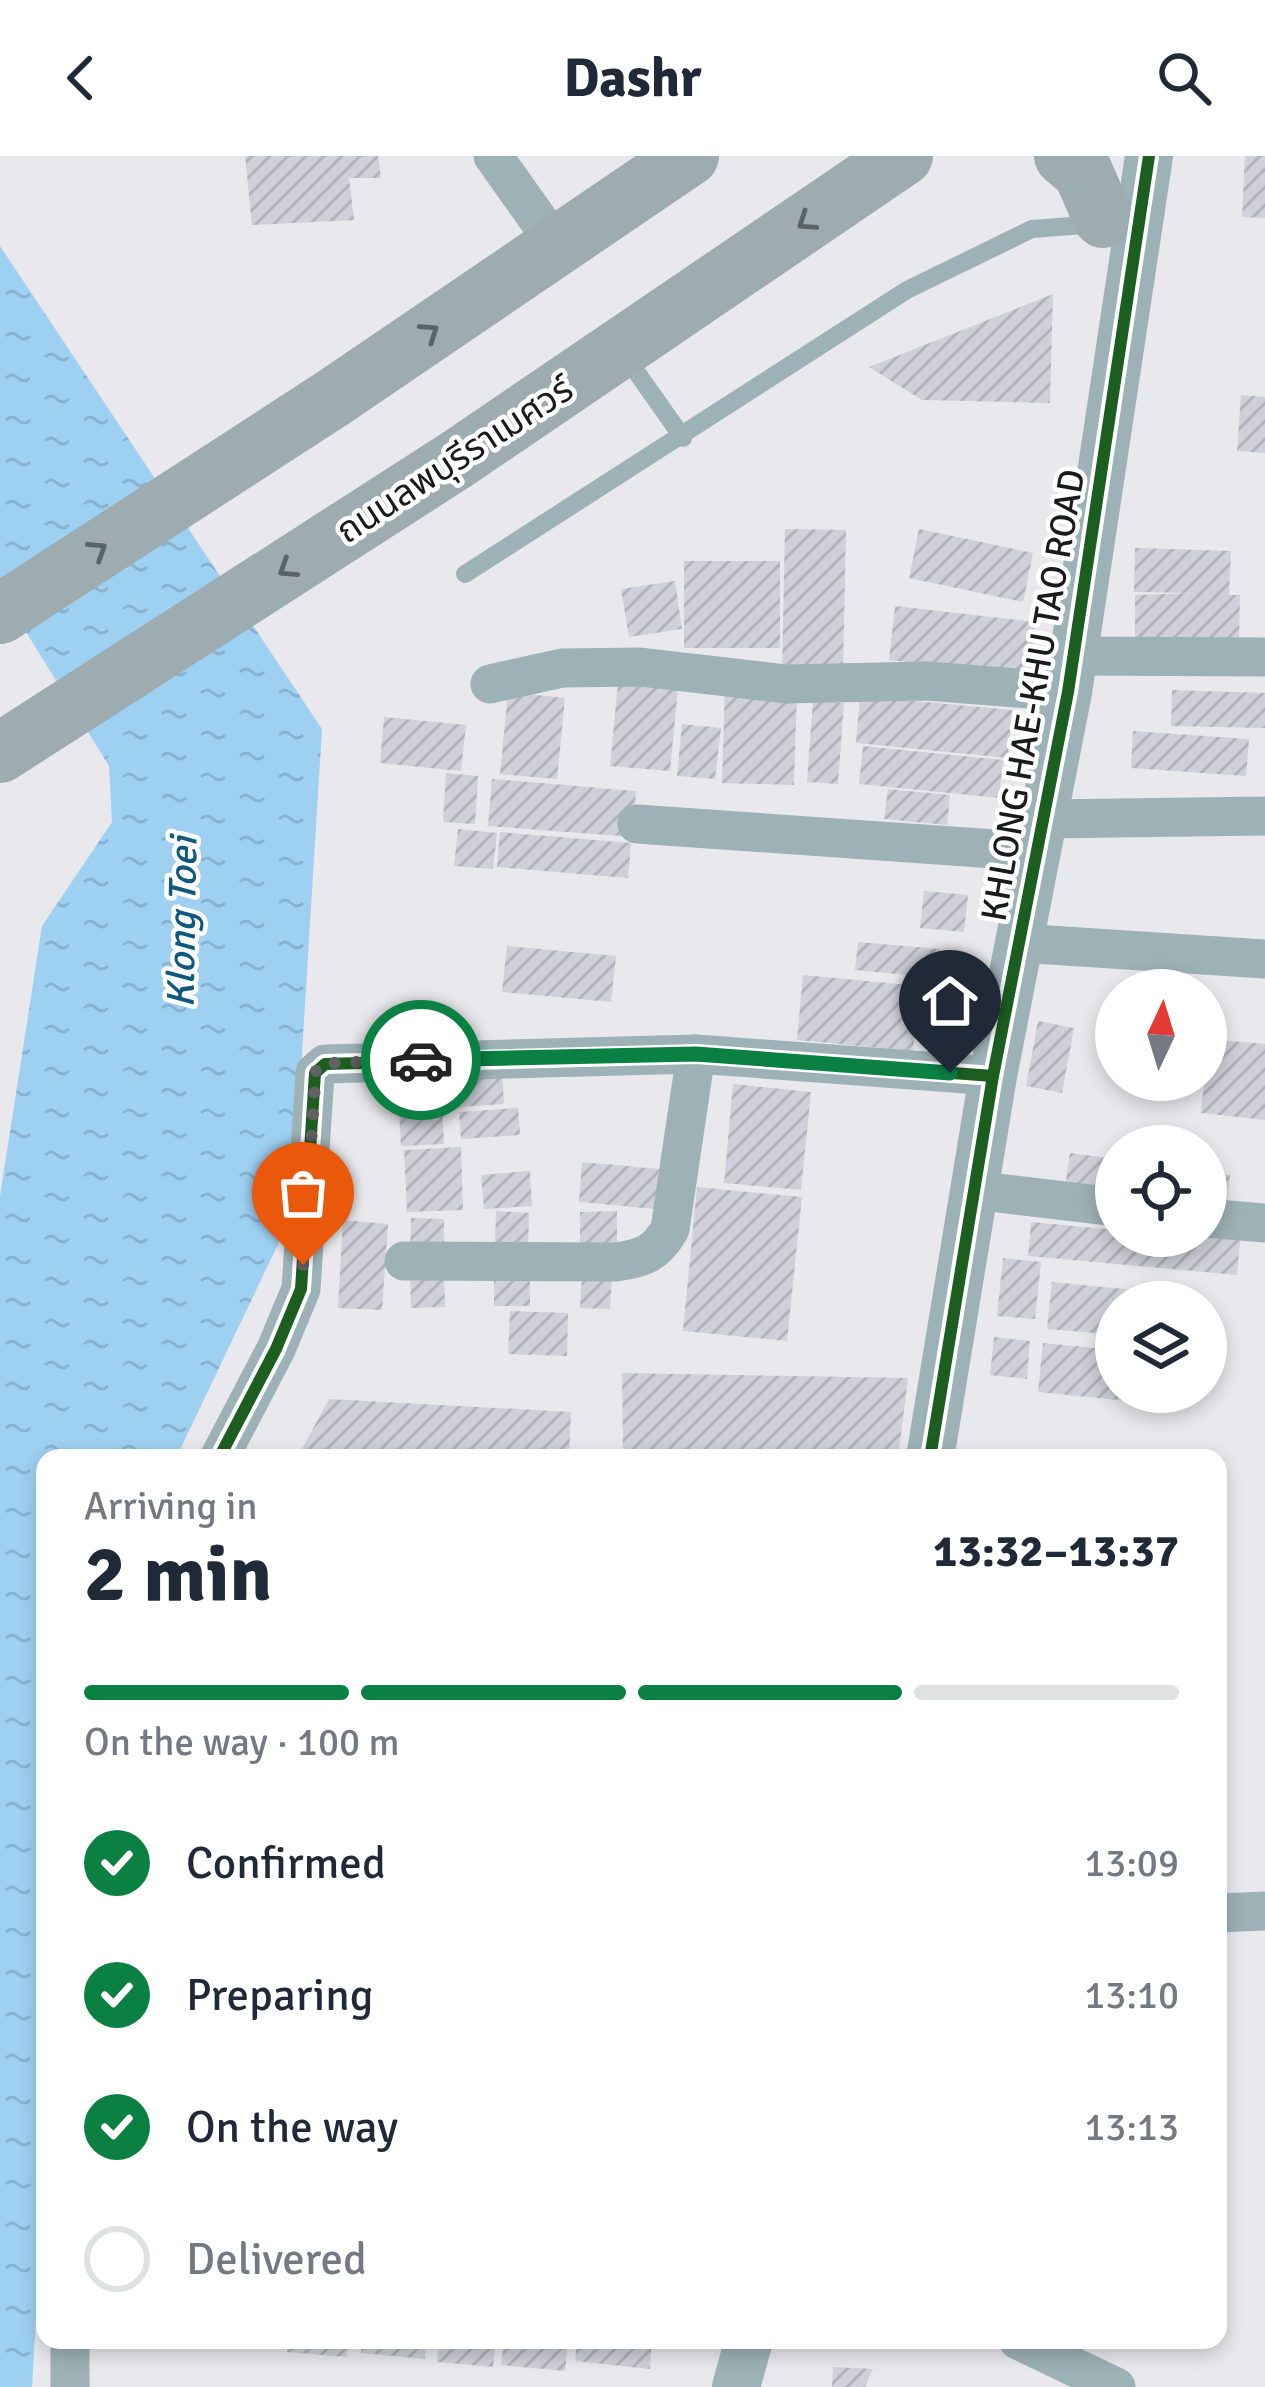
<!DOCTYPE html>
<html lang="en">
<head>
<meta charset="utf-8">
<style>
  :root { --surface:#fff; --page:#f2f2f3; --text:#1f2937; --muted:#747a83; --line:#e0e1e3; --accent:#0b8043 }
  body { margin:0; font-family:Signika,"Noto Sans Thai",sans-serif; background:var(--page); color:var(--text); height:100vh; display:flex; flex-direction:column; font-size:45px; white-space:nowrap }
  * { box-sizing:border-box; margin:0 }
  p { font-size:39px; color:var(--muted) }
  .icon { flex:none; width:66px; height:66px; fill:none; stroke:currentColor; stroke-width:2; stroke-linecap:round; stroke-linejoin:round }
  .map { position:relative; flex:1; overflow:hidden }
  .details { position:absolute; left:36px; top:1293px; width:1191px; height:900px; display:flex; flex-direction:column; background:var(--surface); border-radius:24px; box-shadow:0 6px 18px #0003 }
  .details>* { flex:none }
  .needle { width:78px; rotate:4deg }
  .tools { position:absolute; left:1095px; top:813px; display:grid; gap:24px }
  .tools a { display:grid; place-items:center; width:132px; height:132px; border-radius:50%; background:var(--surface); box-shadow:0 6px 18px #0003; font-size:60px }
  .pin { position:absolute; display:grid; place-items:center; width:102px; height:102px; color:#fff; margin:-123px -51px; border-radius:50% 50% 50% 0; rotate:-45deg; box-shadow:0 0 12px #0007 }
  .pin .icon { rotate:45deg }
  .courier { position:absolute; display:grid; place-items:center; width:120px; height:120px; margin:-60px; border:9px solid #0b8043; border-radius:50%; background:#fff; color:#222; box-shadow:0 3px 15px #0007 }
  .head em { font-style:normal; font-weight:800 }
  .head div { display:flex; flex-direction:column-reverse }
  .head { display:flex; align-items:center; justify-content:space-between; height:204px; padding:0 48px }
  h1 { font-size:78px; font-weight:800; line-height:90px }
  .bar { display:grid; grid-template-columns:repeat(4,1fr); gap:18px 12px; align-content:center; height:144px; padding:0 48px }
  .bar i { height:15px; border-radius:9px; background:var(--line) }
  .bar .active { background:var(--accent) }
  .bar p { grid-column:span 4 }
  ol { padding:0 48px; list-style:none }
  li { display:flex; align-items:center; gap:36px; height:132px }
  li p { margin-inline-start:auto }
  li .icon { padding:12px; border-radius:50%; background:var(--accent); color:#fff; stroke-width:4 }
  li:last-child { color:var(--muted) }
  li i { width:66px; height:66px; border:6px solid var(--line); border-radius:50% }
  header { display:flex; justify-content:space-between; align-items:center; height:156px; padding:0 48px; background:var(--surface); font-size:54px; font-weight:800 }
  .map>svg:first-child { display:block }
  .water { fill:url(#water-ripples) }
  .building { fill:url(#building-hatch) }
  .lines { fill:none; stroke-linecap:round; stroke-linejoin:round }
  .service { stroke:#9db2b6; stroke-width:18 }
  .minor { stroke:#9db2b6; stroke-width:39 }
  .tertiary { stroke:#9db2b6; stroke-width:48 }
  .primary { stroke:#9cacb1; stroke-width:60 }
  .cycleway-casing { stroke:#fff; stroke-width:20 }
  .cycleway { stroke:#1b5e20; stroke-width:12 }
  .oneway { stroke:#5a6366 }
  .done { stroke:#626265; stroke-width:12; stroke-dasharray:0 21.6 }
  .route { stroke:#0b8043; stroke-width:15 }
  .labels { text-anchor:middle; stroke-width:9; stroke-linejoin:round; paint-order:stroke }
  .street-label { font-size:36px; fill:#191a1c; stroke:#fff }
  .water-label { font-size:39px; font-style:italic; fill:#0f587e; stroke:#fff }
</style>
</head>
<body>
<header><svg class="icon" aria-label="back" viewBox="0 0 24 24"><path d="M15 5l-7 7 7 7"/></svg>Dashr<svg class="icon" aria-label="search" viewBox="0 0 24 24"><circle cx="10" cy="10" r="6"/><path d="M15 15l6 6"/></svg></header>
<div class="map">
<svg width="1265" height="2231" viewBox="0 0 1265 2231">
  <defs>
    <pattern id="water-ripples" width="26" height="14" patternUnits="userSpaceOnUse" patternTransform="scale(3)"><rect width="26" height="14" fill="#9ed0f2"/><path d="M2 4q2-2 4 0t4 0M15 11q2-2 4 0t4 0" fill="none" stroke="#88b2cf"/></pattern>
    <pattern id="building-hatch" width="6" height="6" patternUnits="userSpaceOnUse" patternTransform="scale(3)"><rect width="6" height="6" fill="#cfd0d9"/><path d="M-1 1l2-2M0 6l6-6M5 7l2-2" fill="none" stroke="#b1b2ba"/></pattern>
  </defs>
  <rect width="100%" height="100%" fill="#e9e9ed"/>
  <polygon class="water" points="0,90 322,573 292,1059 176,1302 45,1302 45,2013 32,2231 0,2231 0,1040 42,770 112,666 109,610 0,434"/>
  <g class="building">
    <polygon points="245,0 378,0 381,22 349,22 354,64 252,69"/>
    <polygon points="1245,0 1265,0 1265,62 1242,61"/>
    <polygon points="1053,138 1050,247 922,244 869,211"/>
    <polygon points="1241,239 1265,241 1265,297 1237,295"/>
    <polygon points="785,373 846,374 843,516 782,514"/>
    <polygon points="919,373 1033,397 1023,446 909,422"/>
    <polygon points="1135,392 1231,395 1229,439 1240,439 1239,483 1135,483 1135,439 1196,437 1134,436"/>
    <rect x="684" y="405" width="96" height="87"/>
    <polygon points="675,425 682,473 629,481 621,433"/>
    <polygon points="895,450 1036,466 1030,519 889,504"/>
    <polygon points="618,527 678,533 670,615 610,610"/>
    <polygon points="725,530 797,532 794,629 722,627"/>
    <polygon points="1172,534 1265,537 1265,572 1171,570"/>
    <polygon points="508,536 565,542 557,623 500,618"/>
    <polygon points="860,540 1012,554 1008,602 856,587"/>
    <polygon points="813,544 844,547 838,628 807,626"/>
    <polygon points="384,561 466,569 461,615 380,607"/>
    <polygon points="682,568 721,572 715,623 677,620"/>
    <polygon points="1133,575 1249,583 1246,620 1131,612"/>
    <polygon points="863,590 1003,604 999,642 859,628"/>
    <polygon points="446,617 478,620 475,668 443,666"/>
    <polygon points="492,623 636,635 633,681 488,670"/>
    <polygon points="888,633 950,639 947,669 884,663"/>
    <polygon points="458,673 497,677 493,713 454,710"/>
    <polygon points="500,676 631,687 628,722 497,711"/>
    <polygon points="924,735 968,739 964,776 920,772"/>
    <polygon points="858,786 940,793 937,822 855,814"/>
    <polygon points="507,790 616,800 611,846 502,836"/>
    <polygon points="803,819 920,830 913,895 797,884"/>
    <polygon points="1038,865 1074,872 1062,937 1026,930"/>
    <polygon points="1208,883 1265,888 1265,964 1201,957"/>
    <polygon points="502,917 504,948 445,952 443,921"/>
    <polygon points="733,928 811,936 801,1034 724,1027"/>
    <polygon points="442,949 444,988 401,990 399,952"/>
    <polygon points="518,952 520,979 461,983 459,956"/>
    <polygon points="461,991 463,1054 407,1056 404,994"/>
    <polygon points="1070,997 1116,1003 1116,1038 1065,1032"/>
    <polygon points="582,1006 659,1013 655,1053 579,1046"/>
    <polygon points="530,1015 532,1050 484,1053 481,1019"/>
    <polygon points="1206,1016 1230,1019 1226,1053 1206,1051"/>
    <polygon points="697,1031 802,1041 787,1185 683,1175"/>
    <polygon points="496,1055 529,1057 528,1094 495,1093"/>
    <polygon points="617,1055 617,1092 580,1092 580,1056"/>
    <polygon points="411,1062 444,1063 444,1097 410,1097"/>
    <polygon points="343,1064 388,1068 382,1154 338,1152"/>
    <polygon points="1031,1066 1116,1074 1116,1080 1206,1080 1241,1074 1237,1119 1028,1100"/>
    <polygon points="1003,1102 1041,1106 1035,1163 997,1160"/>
    <polygon points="410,1117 444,1117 445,1151 411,1152"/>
    <rect x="494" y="1117" width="36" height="33"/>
    <polygon points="582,1118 612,1120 610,1153 580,1152"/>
    <polygon points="1052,1126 1185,1139 1185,1146 1116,1146 1116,1179 1047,1173"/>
    <polygon points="510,1155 568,1157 567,1200 508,1198"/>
    <polygon points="994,1181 1030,1185 1027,1223 990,1219"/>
    <polygon points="1043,1187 1116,1194 1116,1236 1181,1236 1179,1250 1038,1236"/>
    <polygon points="622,1217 908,1222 898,1302 623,1302"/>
    <polygon points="329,1243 571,1256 569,1302 297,1302"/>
    <polygon points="288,2184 348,2184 347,2201 287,2196"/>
    <polygon points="362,2184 427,2184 425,2203 361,2197"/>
    <polygon points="439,2184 496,2184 493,2211 437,2206"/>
    <polygon points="504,2184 568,2184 565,2215 501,2209"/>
    <polygon points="577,2184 652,2184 650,2213 575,2205"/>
    <polygon points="833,2211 873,2213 865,2231 832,2231"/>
  </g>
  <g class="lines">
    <g class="service">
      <polyline points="623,197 683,282"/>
      <polyline points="465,418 907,134 1032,73 1097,68"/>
    </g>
    <g class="minor">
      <polyline points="493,0 557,90"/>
      <polyline points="1074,500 1265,501"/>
      <polyline points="490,528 562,512 640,511 786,528 927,525 1068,536"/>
      <polyline points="1045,663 1265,660"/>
      <polyline points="637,668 1038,696"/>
      <polyline points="1019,787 1265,803"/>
      <polyline points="973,1034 1116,1051"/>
      <polyline points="1206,1062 1265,1067"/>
      <path d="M404 1105 616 1106C643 1102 656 1098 670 1073L696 898"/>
      <polyline points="219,1302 276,1193 301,1133 315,917 325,908 696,898 993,920"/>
      <polyline points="1218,1757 1265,1755"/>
      <polyline points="70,2184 70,2231"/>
      <polyline points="1018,2184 1116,2231"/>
    </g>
    <g class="tertiary">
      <polyline points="930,1302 993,920 1068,536 1149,0"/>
      <polyline points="736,2231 749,2184"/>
    </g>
    <g class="primary">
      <polyline points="1064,0 1083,16 1103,62"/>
      <polyline points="0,458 333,242 689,0"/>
      <polyline points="0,597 456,304 903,0"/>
    </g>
    <g class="cycleway-casing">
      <g id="cycleway">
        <polyline points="219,1302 276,1193 301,1133 315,917 325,908 696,898 993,920"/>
        <polyline points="930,1302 993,920 1068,536 1149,0"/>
      </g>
    </g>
    <use href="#cycleway" class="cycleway"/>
  </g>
  <defs><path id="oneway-chevron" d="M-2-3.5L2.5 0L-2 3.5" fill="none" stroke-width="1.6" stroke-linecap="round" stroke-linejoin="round" transform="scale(3)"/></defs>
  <g class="oneway">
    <use href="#oneway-chevron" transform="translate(806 66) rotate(146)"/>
    <use href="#oneway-chevron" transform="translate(430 176) rotate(-34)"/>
    <use href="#oneway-chevron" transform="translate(98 394) rotate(-33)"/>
    <use href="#oneway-chevron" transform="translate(287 413) rotate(147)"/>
  </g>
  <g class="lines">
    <polyline class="done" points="303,1109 316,914 328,907 421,904"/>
    <polyline class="route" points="421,904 696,898 950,917"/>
  </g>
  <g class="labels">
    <g class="street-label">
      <text transform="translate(454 303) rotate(-33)" y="13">ถนนลพบุรีราเมศวร์</text>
      <text transform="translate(1032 539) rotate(-80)" y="13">KHLONG HAE-KHU TAO ROAD</text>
    </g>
    <g class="water-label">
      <text transform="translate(181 766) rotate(-89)" y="14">Klong Toei</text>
    </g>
  </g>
</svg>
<div class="tools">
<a><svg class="needle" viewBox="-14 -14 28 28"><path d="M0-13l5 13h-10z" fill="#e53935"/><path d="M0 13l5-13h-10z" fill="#747a83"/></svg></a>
<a><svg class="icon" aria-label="locate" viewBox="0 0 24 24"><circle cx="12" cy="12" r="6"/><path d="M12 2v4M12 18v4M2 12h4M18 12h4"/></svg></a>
<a><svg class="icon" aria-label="layers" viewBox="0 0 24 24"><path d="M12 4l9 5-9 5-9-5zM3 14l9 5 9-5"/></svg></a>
</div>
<div class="pin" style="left:303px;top:1109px;background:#ea580c"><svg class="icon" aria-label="bag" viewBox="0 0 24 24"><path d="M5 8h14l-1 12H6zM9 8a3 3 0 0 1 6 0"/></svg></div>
<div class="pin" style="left:950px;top:917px;background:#1f2937"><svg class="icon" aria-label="home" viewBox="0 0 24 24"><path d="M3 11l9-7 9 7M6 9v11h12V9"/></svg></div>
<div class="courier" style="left:421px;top:904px"><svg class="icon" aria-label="car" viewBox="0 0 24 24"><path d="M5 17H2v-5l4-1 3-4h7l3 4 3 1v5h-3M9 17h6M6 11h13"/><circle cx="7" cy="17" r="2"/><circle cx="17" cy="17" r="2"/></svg></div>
<section class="details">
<div class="head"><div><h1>2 min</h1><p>Arriving in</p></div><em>13:32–13:37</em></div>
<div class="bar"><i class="active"></i><i class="active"></i><i class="active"></i><i></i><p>On the way · 100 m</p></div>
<ol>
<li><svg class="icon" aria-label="check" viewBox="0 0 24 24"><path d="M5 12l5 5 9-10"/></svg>Confirmed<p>13:09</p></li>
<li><svg class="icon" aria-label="check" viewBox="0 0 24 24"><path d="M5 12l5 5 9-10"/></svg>Preparing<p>13:10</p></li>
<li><svg class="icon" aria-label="check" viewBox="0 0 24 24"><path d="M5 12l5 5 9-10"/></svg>On the way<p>13:13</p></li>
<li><i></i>Delivered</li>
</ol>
</section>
</div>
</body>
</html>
